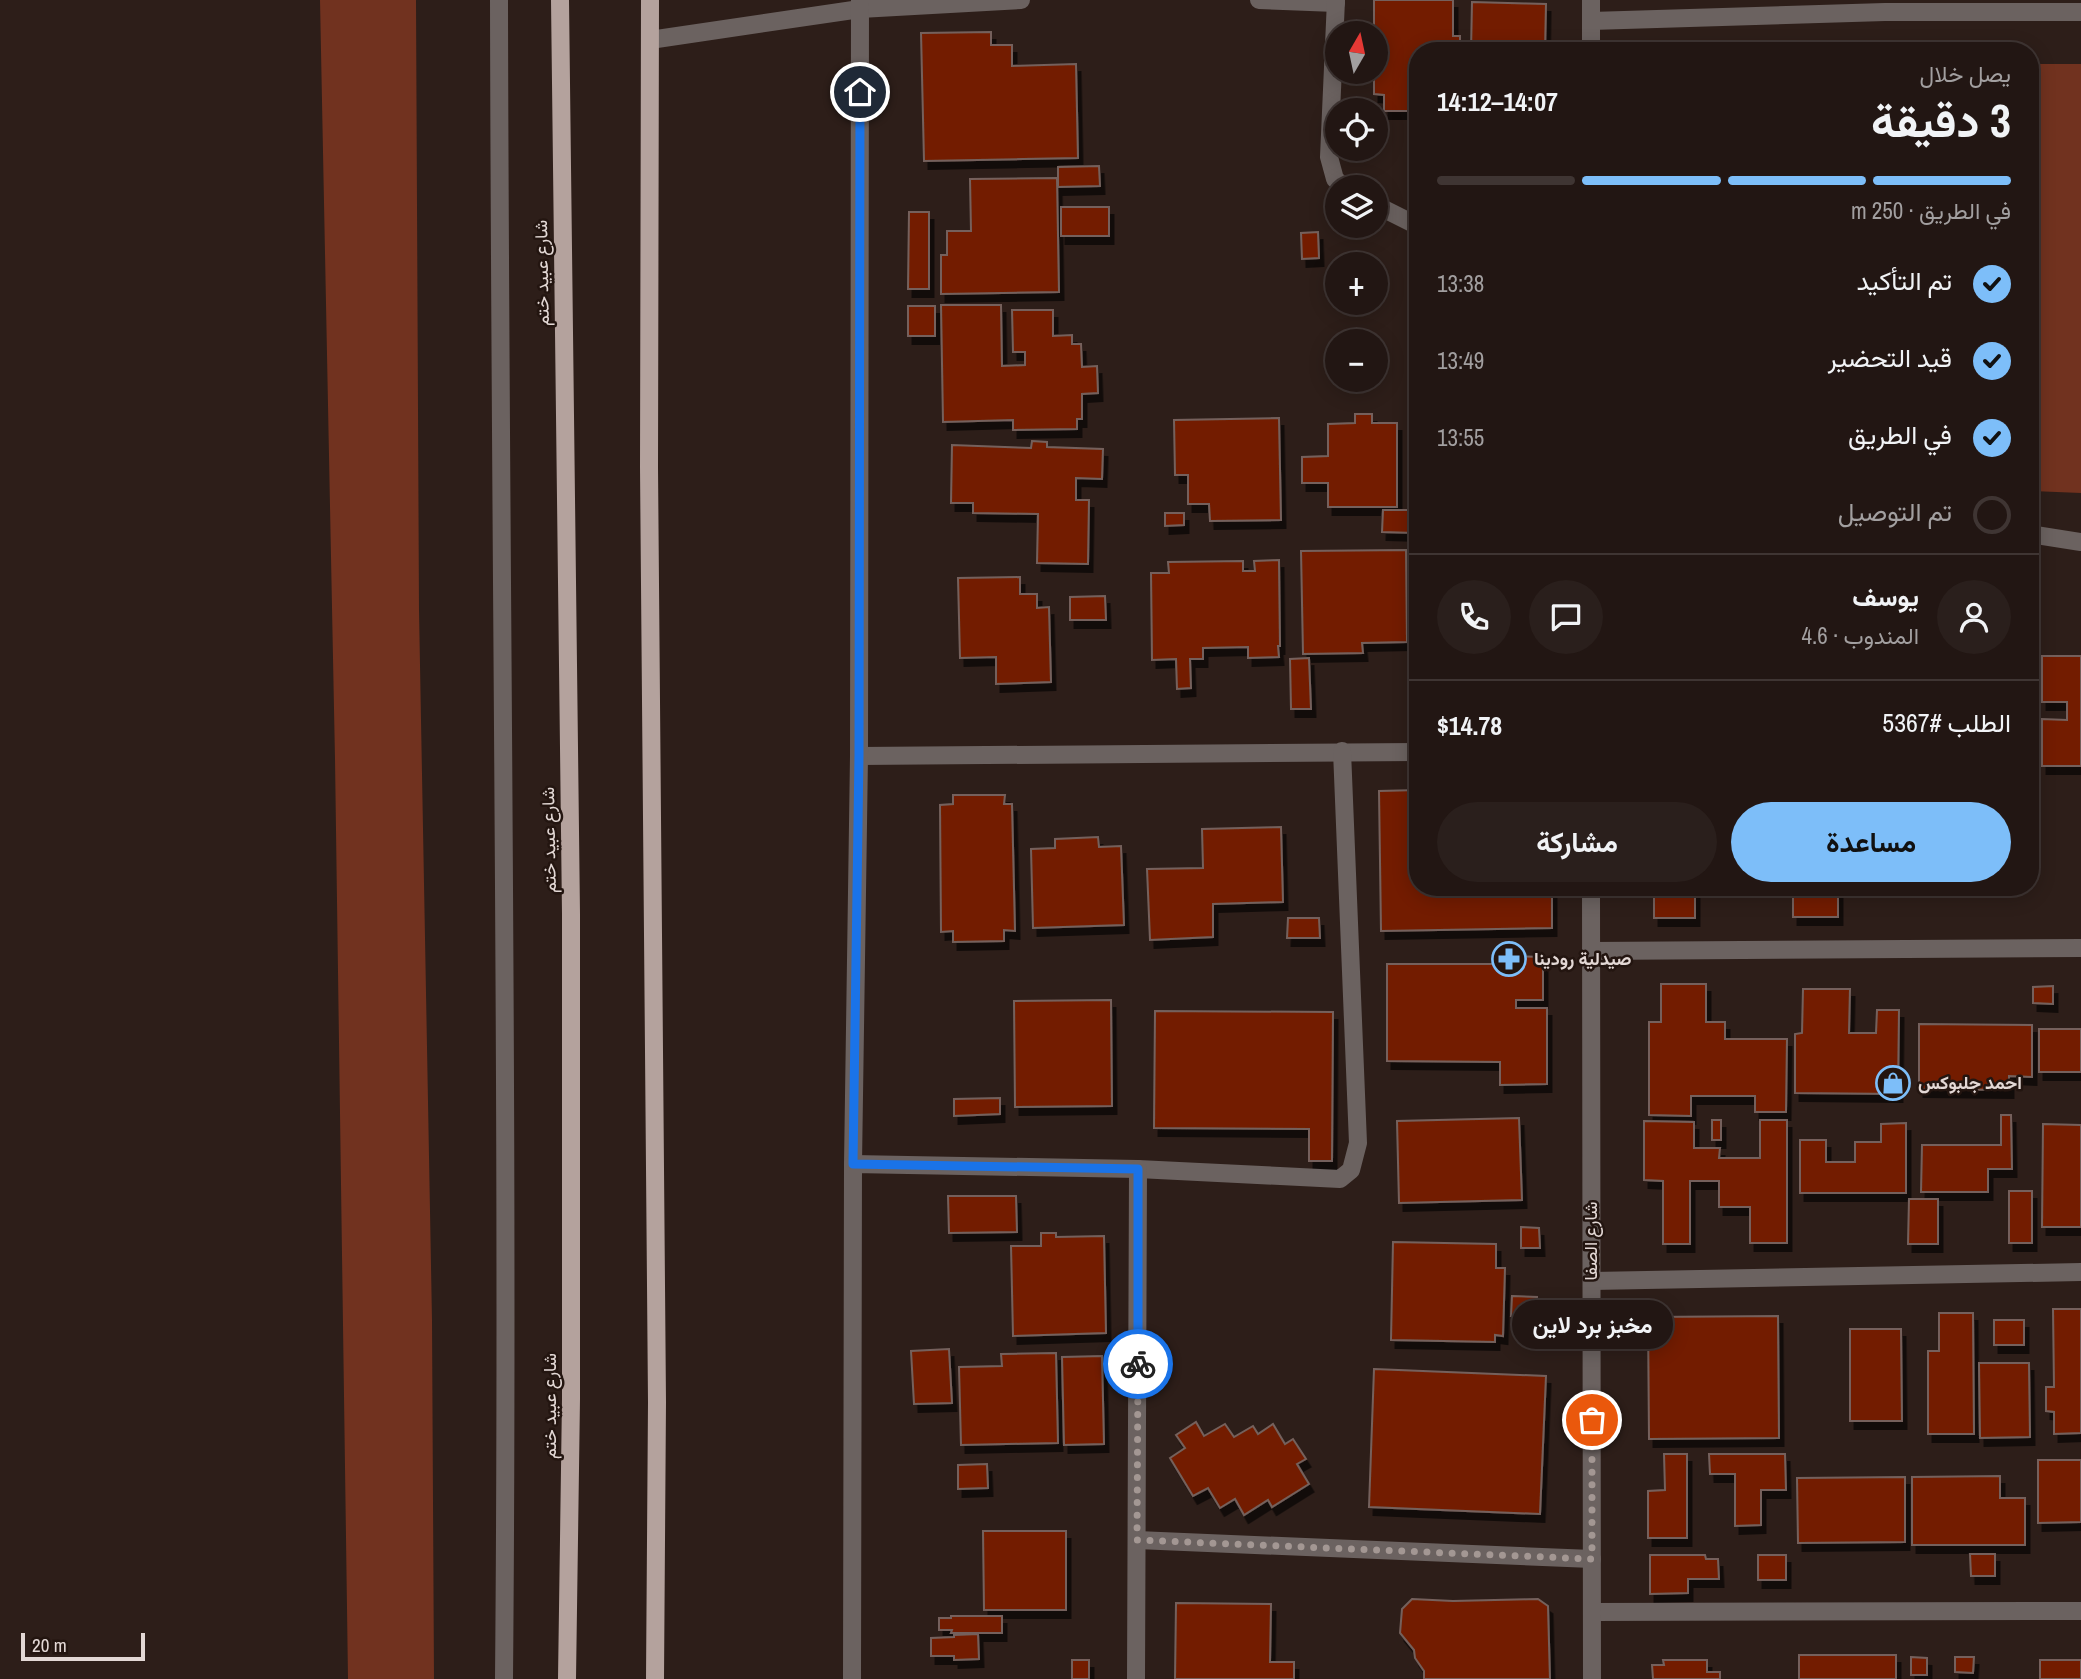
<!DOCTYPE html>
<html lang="ar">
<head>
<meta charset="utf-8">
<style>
  :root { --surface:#221613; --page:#2a1f1c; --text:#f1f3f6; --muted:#a29fa0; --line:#3f3533; --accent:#7dbef9 }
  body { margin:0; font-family:"Archivo Narrow",Vazirmatn,sans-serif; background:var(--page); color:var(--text); direction:rtl; height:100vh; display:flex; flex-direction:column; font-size:26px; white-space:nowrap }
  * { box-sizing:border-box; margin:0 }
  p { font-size:23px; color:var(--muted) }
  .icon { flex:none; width:38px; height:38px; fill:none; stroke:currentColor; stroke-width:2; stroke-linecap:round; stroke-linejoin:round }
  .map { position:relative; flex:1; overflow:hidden; direction:ltr }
  .details { position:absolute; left:1409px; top:42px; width:630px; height:854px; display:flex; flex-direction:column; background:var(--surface); border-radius:28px; box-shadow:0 4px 18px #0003,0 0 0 2px var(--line); direction:rtl }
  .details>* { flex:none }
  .needle { width:46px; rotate:9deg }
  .fabs { position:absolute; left:1325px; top:21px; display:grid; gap:14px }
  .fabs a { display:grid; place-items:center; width:63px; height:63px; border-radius:50%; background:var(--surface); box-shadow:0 4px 18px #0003,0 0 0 2px var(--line); font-size:35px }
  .scale { position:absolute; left:21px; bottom:18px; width:124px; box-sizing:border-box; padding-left:7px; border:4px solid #e3d8d5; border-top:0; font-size:19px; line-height:24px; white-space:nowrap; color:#e3d8d5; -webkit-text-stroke:5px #231510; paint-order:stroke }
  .pin { position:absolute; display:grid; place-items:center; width:60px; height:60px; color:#fff; margin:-30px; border:4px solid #fff; border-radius:50%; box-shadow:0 2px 7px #0007 }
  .courier { position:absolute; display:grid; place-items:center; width:70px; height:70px; margin:-35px; border:5px solid #1a73e8; border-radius:50%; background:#fff; color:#222; box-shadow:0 2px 9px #0007 }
  .bubble { position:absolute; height:49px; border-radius:24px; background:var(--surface); box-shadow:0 4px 18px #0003,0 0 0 2px var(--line); font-size:23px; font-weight:700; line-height:49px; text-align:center; direction:rtl }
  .head em { font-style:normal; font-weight:700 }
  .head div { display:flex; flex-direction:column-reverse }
  .head { display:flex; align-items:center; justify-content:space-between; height:119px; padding:0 28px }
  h1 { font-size:46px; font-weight:700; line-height:52px }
  .bar { display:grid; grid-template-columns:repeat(4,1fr); gap:10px 7px; align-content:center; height:84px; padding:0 28px }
  .bar i { height:9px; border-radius:5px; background:var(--line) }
  .bar .current { background:var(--accent) }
  .bar p { grid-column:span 4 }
  .line { display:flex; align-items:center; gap:18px; padding:0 28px; border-top:2px solid var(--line) }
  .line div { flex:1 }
  .round { display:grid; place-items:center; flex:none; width:74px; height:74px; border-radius:37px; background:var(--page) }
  ol { padding:0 28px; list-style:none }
  li { display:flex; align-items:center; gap:21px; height:77px }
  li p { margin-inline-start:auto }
  li .icon { padding:7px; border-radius:50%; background:var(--accent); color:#111; stroke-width:4 }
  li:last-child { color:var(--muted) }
  li i { width:38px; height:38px; border:4px solid var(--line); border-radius:50% }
  .button { display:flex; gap:14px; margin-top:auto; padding:14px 28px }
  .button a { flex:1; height:80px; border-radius:42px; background:var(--accent); color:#111; font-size:28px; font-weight:700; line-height:80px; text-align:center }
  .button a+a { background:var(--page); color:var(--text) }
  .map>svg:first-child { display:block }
  .green { fill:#71321f }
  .building { fill:#731f01; stroke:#74615c; stroke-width:2; filter:url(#shadow) }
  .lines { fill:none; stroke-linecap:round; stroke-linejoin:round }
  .minor { stroke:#6b6260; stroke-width:18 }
  .tertiary { stroke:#6b6260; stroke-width:18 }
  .primary { stroke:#b4a29d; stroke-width:18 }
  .done { stroke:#a39793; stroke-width:7; stroke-dasharray:0 12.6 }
  .route { stroke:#1a73e8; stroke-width:9 }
  .labels { text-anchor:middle; stroke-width:5; stroke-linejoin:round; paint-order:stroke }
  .street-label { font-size:18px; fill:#e3d8d5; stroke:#231510 }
  .poi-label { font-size:18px; font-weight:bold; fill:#e3d8d5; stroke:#231510; text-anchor:start }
</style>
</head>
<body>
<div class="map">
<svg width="2081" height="1679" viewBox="0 0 2081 1679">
  <defs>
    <filter id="shadow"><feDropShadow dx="4.5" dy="8" stdDeviation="0" flood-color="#0009"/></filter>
  </defs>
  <rect width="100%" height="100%" fill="#2d1e19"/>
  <g class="green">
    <polygon points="320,0 416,0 419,610 432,1320 434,1679 348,1679 335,759"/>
    <polygon points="2030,64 2081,64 2081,493 2030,491"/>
  </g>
  <g class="building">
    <polygon points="1374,0 1453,0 1453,36 1460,36 1460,51 1418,51 1418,111 1384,111 1384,95 1374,94"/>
    <polygon points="1472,2 1546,4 1545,51 1471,51"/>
    <polygon points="991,32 991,45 1012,45 1012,66 1076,64 1078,158 924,161 921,33"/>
    <polygon points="1099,166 1100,186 1058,187 1058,167"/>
    <polygon points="1057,178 1059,292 941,294 941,255 947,255 947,231 971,231 970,179"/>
    <rect x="1061" y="207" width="48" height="29"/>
    <polygon points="909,212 929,212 929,289 908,289"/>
    <polygon points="1318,232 1319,258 1302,259 1301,233"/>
    <polygon points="941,305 1001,305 1002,366 1025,365 1025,352 1013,352 1012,310 1053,310 1053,336 1072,335 1072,344 1081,344 1082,367 1097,366 1098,393 1082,394 1082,419 1077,419 1077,429 1013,430 1013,420 943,422"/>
    <rect x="908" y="306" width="27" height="30"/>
    <polygon points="1355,414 1372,414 1372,423 1397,423 1397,507 1328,507 1328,483 1302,483 1302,457 1328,456 1328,424 1355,423"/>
    <polygon points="1279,418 1281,520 1210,521 1209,504 1188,504 1188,475 1175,475 1174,420"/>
    <polygon points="1032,441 1047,442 1047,447 1103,449 1102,479 1076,478 1076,500 1089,500 1088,564 1037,563 1038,514 973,513 973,503 951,503 952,445 1031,448"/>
    <polygon points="1383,510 1415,510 1415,533 1382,532"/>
    <polygon points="1165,513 1184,513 1184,525 1165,526"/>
    <polygon points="1406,550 1407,642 1362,643 1363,653 1303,654 1301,551"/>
    <polygon points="1279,560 1280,646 1278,646 1279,657 1248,658 1248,647 1203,648 1203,659 1190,659 1191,688 1177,689 1176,659 1152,660 1151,573 1169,573 1168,562 1243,561 1243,571 1255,571 1254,561"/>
    <polygon points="1020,577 1020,594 1037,594 1037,608 1049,607 1051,682 996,684 996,657 960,658 958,578"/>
    <polygon points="1105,596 1106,620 1070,620 1070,597"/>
    <polygon points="2042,656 2081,656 2081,766 2042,766 2042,719 2067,720 2067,702 2042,702"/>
    <polygon points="1309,658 1311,709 1291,709 1290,659"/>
    <polygon points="1418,790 1418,887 1552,887 1552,928 1381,931 1379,791"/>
    <polygon points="953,795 1005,795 1004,804 1012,804 1015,931 1004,930 1004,941 953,942 953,931 941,932 940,805 953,804"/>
    <polygon points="1281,827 1283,902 1213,904 1213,937 1150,940 1147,869 1203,868 1202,829"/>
    <polygon points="1098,837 1099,847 1121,846 1124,925 1033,928 1031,849 1055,848 1055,839"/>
    <rect x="1654" y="887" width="41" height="31"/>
    <rect x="1793" y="887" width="45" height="30"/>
    <polygon points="1288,918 1319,918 1320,938 1287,938"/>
    <polygon points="1510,956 1543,957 1543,1000 1516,1000 1516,1008 1547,1008 1547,1084 1500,1085 1500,1062 1387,1061 1387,964 1510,964"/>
    <polygon points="1661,984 1706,984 1706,1022 1725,1022 1725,1039 1787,1039 1786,1112 1755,1112 1755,1096 1691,1096 1691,1116 1649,1115 1649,1022 1661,1022"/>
    <polygon points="2053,986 2053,1004 2033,1003 2033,987"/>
    <polygon points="1803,989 1850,989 1849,1033 1876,1033 1877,1010 1899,1010 1898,1094 1795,1093 1795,1034 1802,1033"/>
    <polygon points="1111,1000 1112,1106 1015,1107 1014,1001"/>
    <polygon points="1155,1011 1333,1012 1332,1161 1309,1161 1309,1129 1154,1128"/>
    <polygon points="1919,1024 2032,1025 2032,1077 2009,1076 2009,1090 1919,1089"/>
    <rect x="2039" y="1029" width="42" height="43"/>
    <polygon points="1000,1098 1000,1114 954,1116 954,1099"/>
    <polygon points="2001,1115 2011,1115 2012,1169 1988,1169 1988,1192 1921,1192 1922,1145 2001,1145"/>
    <polygon points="1519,1118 1522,1200 1399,1203 1397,1121"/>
    <rect x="1712" y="1120" width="9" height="20"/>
    <polygon points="1760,1120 1787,1120 1787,1243 1750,1243 1750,1207 1719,1207 1719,1181 1690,1181 1690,1244 1663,1244 1663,1181 1644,1180 1644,1121 1694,1122 1694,1148 1720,1148 1719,1158 1760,1158"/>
    <polygon points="1906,1123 1906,1193 1800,1193 1800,1140 1826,1140 1826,1162 1855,1162 1855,1142 1881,1142 1881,1124"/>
    <polygon points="2043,1124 2081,1125 2081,1227 2042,1227"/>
    <rect x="2009" y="1191" width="23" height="52"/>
    <polygon points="948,1196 1016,1196 1017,1232 949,1233"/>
    <polygon points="1909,1199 1938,1199 1938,1244 1908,1244"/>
    <polygon points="1521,1227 1539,1228 1540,1248 1521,1248"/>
    <polygon points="1041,1233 1056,1233 1056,1237 1104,1236 1106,1333 1013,1336 1011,1246 1041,1246"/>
    <polygon points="1393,1242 1496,1244 1496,1268 1505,1268 1503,1336 1495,1335 1495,1342 1391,1340"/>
    <polygon points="1512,1296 1537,1297 1536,1317 1511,1316"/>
    <polygon points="2053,1309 2081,1309 2081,1433 2054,1434 2054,1412 2046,1411 2046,1387 2054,1387"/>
    <polygon points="1939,1313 1973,1313 1974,1434 1928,1434 1928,1351 1939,1351"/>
    <polygon points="1778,1316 1779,1438 1649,1439 1648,1317"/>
    <rect x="1994" y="1320" width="30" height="25"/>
    <polygon points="1850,1329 1901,1329 1902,1421 1850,1421"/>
    <polygon points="949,1349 952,1403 914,1404 911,1351"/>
    <polygon points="1056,1353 1058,1443 961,1445 959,1367 1002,1366 1001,1354"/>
    <polygon points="1102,1356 1104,1444 1064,1445 1062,1357"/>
    <polygon points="1979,1363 2029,1363 2030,1437 1980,1438"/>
    <polygon points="1374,1369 1546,1376 1540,1514 1369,1507"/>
    <polygon points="1196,1422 1204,1436 1225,1424 1234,1437 1253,1426 1258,1434 1273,1424 1285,1444 1293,1439 1306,1459 1297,1464 1309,1484 1272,1507 1268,1500 1244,1515 1235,1499 1220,1508 1208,1488 1193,1496 1170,1458 1185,1448 1176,1435"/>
    <polygon points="1664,1454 1687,1454 1687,1538 1648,1538 1648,1491 1665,1490"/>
    <polygon points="1709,1454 1785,1454 1786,1490 1761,1490 1761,1525 1735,1526 1735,1474 1710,1474"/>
    <polygon points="2038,1460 2081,1460 2081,1522 2038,1523"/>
    <polygon points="987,1464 988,1488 958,1489 958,1465"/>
    <polygon points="2000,1476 2000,1498 2025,1498 2025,1545 1912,1545 1912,1477"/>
    <polygon points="1905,1477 1905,1542 1798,1543 1797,1478"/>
    <polygon points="983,1531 1066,1531 1066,1610 984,1610"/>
    <polygon points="1970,1554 1995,1554 1995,1576 1971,1576"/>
    <polygon points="1650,1555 1705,1555 1706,1559 1718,1559 1719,1579 1688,1579 1688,1593 1650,1594"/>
    <rect x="1758" y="1555" width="28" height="25"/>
    <polygon points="1412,1599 1453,1601 1538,1599 1548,1606 1550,1679 1424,1679 1424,1671 1415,1658 1414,1650 1400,1633 1402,1609"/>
    <polygon points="1176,1603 1271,1604 1270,1662 1294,1662 1294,1679 1175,1679"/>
    <polygon points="951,1616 1002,1616 1002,1633 951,1633 952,1630 939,1630 939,1618 951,1618"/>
    <polygon points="978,1634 979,1659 954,1660 954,1656 931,1656 931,1638 954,1637 954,1635"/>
    <rect x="1799" y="1655" width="97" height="24"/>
    <polygon points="1911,1657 1927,1658 1927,1675 1911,1675"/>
    <polygon points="1955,1657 1974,1657 1973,1673 1955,1672"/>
    <rect x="1072" y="1660" width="17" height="19"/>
    <polygon points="1663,1660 1707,1660 1707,1672 1720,1672 1720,1679 1653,1679 1652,1665 1664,1665"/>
    <rect x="2040" y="1660" width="41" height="19"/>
  </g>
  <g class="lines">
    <g class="minor">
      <polyline points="1259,0 1336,3"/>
      <polyline points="1336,0 1329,157 1335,179 1344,187"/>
      <polyline points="1591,21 1885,12 2081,12"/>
      <polyline points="650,40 860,9 1021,0"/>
      <polyline points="1376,205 1418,226"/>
      <polyline points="2030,534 2081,542"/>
      <polyline points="859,756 1418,752"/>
      <polyline points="1591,951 2081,948"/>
      <polyline points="853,1164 859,756 860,0"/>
      <polyline points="1592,1281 2081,1272"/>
      <polyline points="1137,1540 1592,1559"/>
      <polyline points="1592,1612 2081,1611"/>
      <polyline points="852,1679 853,1164 1138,1169 1340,1179 1351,1170 1358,1143 1342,751"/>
      <polyline points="1136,1679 1138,1169"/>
    </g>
    <g class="tertiary">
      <path d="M499 0C500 560 509 1119 504 1679"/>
      <polyline points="1591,0 1591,51"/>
      <polyline points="1591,887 1592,1679"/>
    </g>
    <g class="primary">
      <polyline points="560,0 571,914 571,1399 567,1679"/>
      <polyline points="650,0 649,467 657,1402 655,1679"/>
    </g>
  </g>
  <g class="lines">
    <polyline class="done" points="1138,1364 1137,1540 1592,1559 1592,1420"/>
    <polyline class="route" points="860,92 859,755 853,1164 1138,1169 1138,1364"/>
  </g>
  <defs>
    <g id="pharmacy-ring" transform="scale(1.75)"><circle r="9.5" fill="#231510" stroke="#7dbef9" stroke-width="1.5"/><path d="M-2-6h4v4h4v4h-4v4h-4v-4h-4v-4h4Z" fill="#7dbef9"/></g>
    <g id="shop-ring" transform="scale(1.75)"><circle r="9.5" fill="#231510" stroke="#7dbef9" stroke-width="1.5"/><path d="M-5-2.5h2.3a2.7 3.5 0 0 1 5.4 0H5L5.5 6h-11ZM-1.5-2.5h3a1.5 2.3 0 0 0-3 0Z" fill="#7dbef9"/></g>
  </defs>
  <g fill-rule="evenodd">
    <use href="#pharmacy-ring" x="1509" y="959"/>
    <use href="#shop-ring" x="1893" y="1083"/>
  </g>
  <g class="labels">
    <g class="street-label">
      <text transform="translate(542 273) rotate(-91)" y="6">شارع عبيد ختم</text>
      <text transform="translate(549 840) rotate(-91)" y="6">شارع عبيد ختم</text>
      <text transform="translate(1591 1241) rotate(-90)" y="6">شارع الصفا</text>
      <text transform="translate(550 1406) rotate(-90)" y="6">شارع عبيد ختم</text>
    </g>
    <g class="poi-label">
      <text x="1534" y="965">صيدلية رودينا</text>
      <text x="1918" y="1089">احمد جلبوكس</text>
    </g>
  </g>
</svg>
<div class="fabs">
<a><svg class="needle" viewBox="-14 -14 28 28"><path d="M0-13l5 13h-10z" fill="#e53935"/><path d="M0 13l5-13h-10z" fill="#a29fa0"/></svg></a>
<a><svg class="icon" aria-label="locate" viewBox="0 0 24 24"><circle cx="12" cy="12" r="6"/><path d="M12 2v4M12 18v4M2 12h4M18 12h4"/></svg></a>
<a><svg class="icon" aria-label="layers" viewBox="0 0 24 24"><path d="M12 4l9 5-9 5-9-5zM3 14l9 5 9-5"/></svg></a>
<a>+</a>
<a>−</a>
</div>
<div class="scale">20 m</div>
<div class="pin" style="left:1592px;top:1420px;background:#ea580c"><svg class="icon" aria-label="bag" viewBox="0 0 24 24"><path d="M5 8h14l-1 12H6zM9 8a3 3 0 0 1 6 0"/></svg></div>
<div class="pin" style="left:860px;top:92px;background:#1f2937"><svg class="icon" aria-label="home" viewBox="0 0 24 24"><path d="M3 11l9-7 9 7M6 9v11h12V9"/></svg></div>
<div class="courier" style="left:1138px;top:1364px"><svg class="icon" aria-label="bike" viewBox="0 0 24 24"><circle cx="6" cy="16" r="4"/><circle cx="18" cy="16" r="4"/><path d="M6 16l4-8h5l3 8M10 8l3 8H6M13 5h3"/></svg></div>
<div class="bubble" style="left:1512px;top:1300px;width:161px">مخبز برد لاين</div>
<section class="details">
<div class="head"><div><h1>3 دقيقة</h1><p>يصل خلال</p></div><em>14:07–14:12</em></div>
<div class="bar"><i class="current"></i><i class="current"></i><i class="current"></i><i></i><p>في الطريق · 250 m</p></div>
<ol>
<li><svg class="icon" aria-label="check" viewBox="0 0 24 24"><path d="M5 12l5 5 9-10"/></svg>تم التأكيد<p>13:38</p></li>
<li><svg class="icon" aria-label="check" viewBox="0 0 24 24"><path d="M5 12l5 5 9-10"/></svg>قيد التحضير<p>13:49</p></li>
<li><svg class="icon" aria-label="check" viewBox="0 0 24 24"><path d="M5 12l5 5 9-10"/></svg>في الطريق<p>13:55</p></li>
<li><i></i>تم التوصيل</li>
</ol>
<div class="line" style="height:126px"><a class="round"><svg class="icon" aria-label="person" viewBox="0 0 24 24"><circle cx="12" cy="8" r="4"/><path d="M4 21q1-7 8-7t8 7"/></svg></a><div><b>يوسف</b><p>المندوب · 4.6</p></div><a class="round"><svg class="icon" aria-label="chat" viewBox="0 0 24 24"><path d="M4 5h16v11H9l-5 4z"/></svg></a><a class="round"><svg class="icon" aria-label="phone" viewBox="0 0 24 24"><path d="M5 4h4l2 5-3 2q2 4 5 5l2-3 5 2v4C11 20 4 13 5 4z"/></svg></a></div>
<div class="line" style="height:91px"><div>الطلب #5367</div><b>$14.78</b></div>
<div class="button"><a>مساعدة</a><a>مشاركة</a></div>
</section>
</div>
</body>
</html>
